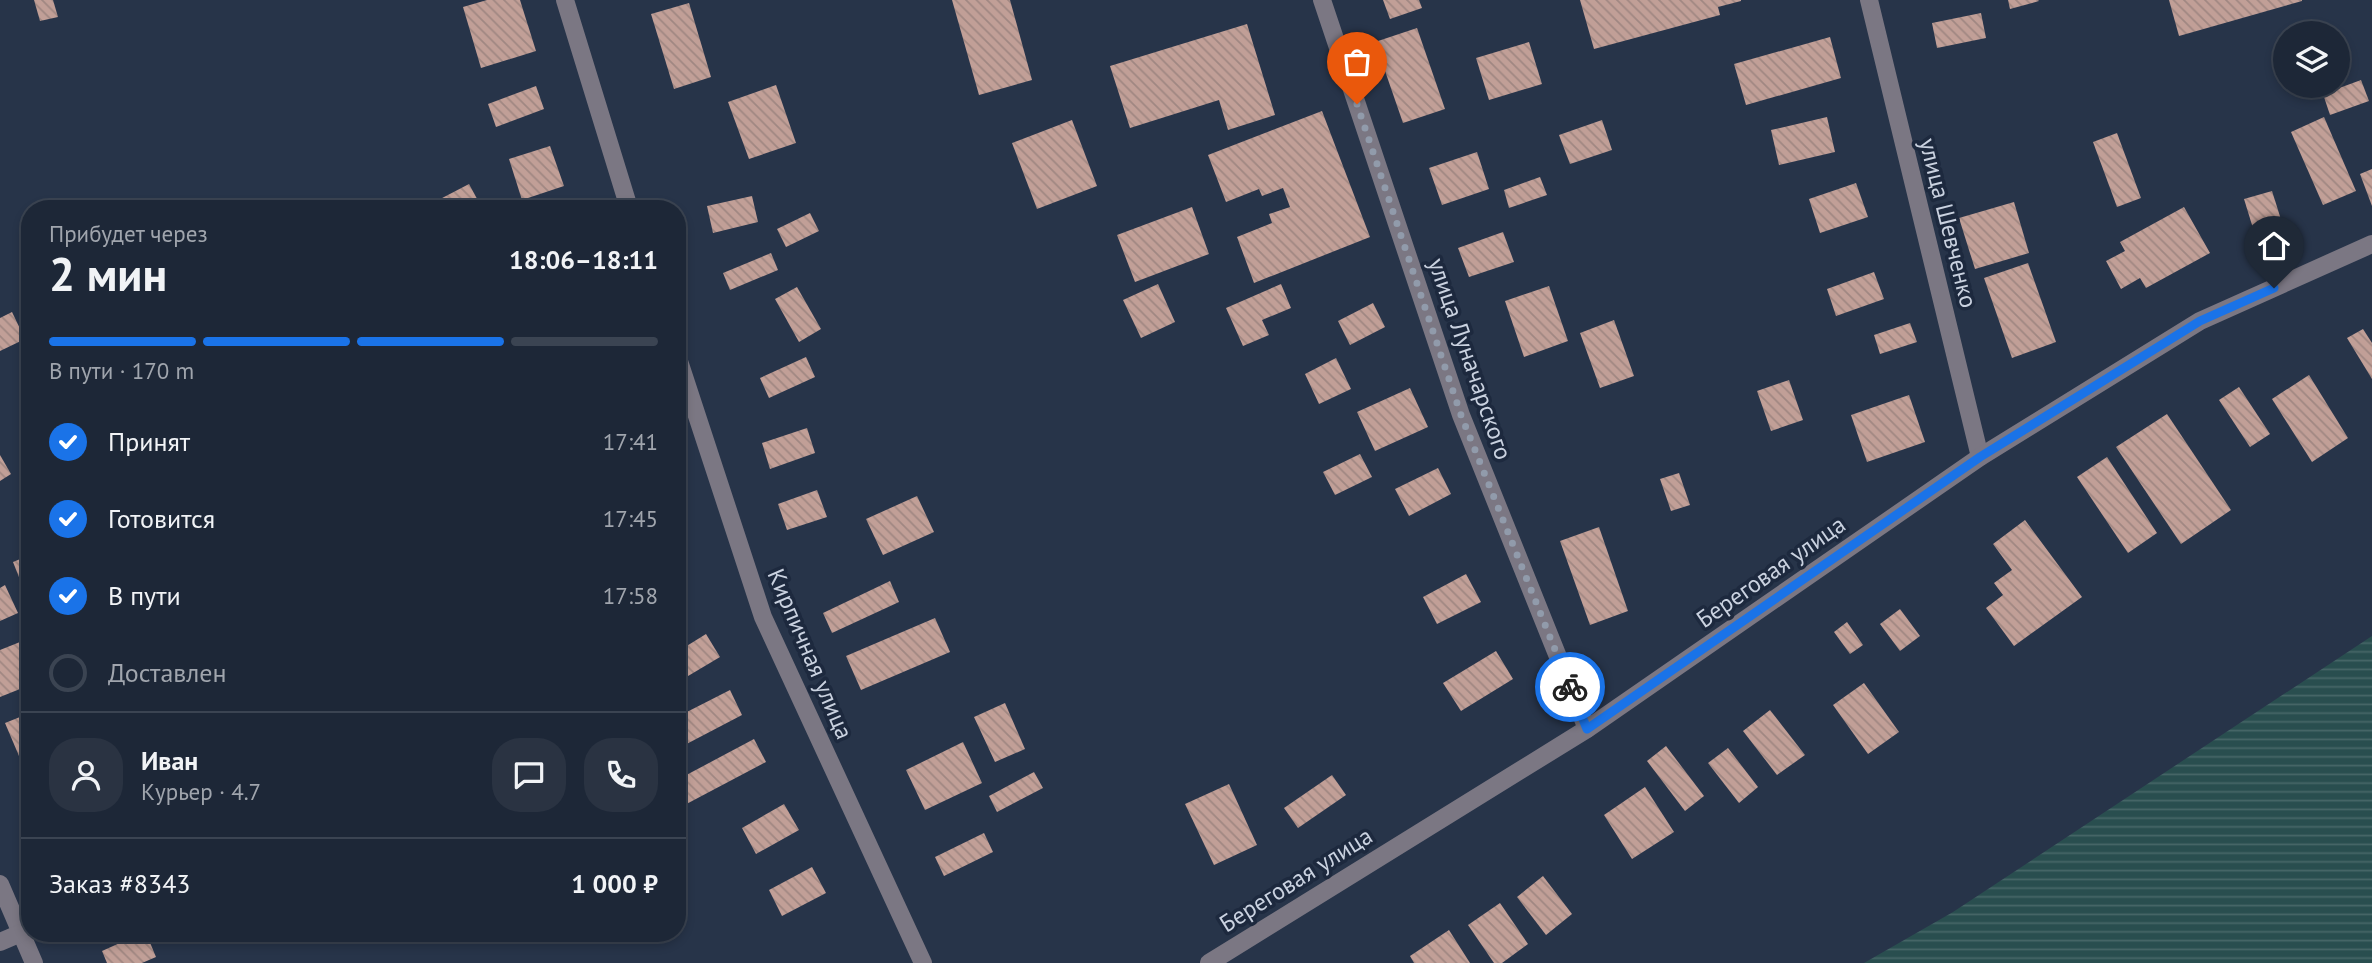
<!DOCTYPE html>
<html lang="ru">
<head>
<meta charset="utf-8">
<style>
  :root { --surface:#1d2737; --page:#2a3342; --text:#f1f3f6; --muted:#a0a5ad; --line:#3b4452; --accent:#1a73e8 }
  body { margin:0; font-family:"PT Sans",sans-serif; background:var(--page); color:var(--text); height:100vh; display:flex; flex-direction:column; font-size:26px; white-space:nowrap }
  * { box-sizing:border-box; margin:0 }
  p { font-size:23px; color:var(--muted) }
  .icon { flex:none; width:38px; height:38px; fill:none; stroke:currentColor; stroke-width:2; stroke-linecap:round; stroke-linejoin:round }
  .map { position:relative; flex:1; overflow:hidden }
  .sheet { position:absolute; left:21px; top:200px; width:665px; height:742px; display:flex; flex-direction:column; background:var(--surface); border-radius:28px; box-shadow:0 4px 10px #0003,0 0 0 2px var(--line) }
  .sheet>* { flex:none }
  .tools { position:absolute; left:2273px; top:21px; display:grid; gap:14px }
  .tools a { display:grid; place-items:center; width:77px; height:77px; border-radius:50%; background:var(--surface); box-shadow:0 4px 10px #0003,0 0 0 2px var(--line); font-size:35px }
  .pin { position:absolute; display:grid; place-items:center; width:60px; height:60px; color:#fff; margin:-72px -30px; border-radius:50% 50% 50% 0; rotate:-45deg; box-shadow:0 0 7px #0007 }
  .pin .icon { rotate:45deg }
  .courier { position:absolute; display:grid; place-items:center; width:70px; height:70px; margin:-35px; border:5px solid #1a73e8; border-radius:50%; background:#fff; color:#222; box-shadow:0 2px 9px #0007 }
  .headline em { font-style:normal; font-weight:700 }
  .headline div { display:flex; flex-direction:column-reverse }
  .headline { display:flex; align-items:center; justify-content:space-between; height:119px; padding:0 28px }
  h1 { font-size:46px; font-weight:700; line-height:52px }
  .bar { display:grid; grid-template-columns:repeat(4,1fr); gap:10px 7px; align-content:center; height:84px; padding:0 28px }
  .bar i { height:9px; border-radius:5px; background:var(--line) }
  .bar .active { background:var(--accent) }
  .bar p { grid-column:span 4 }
  .line { display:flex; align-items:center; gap:18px; padding:0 28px; border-top:2px solid var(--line) }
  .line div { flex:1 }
  .round { display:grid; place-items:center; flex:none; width:74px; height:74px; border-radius:28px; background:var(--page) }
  ol { padding:0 28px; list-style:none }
  li { display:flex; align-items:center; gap:21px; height:77px }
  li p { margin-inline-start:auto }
  li .icon { padding:7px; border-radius:50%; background:var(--accent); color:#fff; stroke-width:4 }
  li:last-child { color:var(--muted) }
  li i { width:38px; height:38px; border:4px solid var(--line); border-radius:50% }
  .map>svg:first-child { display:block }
  .water { fill:url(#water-rules) }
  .building { fill:url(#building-back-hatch) }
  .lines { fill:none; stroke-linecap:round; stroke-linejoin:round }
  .minor { stroke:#7b7783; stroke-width:18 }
  .done { stroke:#919bab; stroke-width:7; stroke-dasharray:0 12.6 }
  .route { stroke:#1a73e8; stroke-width:9 }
  .labels { text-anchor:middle; stroke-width:7; stroke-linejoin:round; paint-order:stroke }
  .street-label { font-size:24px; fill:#cad2e0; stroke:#1d293e }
</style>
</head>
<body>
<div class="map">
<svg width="2372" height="963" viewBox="0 0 2372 963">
  <defs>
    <pattern id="water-rules" width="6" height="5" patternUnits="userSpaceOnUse" patternTransform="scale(1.75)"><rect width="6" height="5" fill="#294e4f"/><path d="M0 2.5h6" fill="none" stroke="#476768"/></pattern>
    <pattern id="building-back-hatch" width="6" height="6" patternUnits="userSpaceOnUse" patternTransform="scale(1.75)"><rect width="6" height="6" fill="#c19f97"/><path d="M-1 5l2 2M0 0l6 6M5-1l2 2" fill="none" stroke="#a08782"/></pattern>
  </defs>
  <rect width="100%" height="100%" fill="#273449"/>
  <polygon class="water" points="2372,636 2372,963 1864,963 1953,912"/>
  <g class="building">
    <polygon points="34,0 53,0 58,17 40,21"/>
    <polygon points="487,0 520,0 536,51 481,68 463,7"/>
    <polygon points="952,0 1010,0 1032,80 979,95"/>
    <polygon points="1383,0 1419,0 1422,8 1390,19"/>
    <polygon points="1580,0 1741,0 1741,1 1718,7 1720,15 1594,49"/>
    <polygon points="2008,0 2038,0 2039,1 2010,9"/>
    <polygon points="2169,0 2302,0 2302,1 2179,36"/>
    <polygon points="689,3 711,77 674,89 651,14"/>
    <polygon points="1981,13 1986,38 1937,48 1932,23"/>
    <polygon points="1247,24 1275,115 1228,130 1219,100 1130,128 1110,66"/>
    <polygon points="1417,28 1445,109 1403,123 1375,42"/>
    <polygon points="1830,37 1841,78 1746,105 1734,64"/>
    <polygon points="1529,42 1542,84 1489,100 1476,58"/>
    <polygon points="2361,80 2369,101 2330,115 2323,94"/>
    <polygon points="776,85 796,143 749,159 728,102"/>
    <polygon points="536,86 544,109 496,127 488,104"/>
    <polygon points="1322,111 1370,237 1254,283 1237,237 1272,223 1269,214 1290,207 1283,188 1262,196 1259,189 1226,202 1208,155"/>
    <polygon points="1827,117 1835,152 1779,165 1771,130"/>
    <polygon points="2324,117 2356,191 2323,205 2291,132"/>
    <polygon points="1072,120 1097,186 1037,209 1012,143"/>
    <polygon points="1602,120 1612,150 1570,164 1559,135"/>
    <polygon points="2117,133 2141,198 2117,207 2093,142"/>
    <polygon points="550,146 564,186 522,200 509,159"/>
    <polygon points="1477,152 1489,189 1442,205 1429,168"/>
    <polygon points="2372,169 2372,206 2360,174"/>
    <polygon points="1540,177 1547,195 1509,208 1504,190"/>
    <polygon points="1856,183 1868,217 1820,233 1809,199"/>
    <polygon points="469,184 482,208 423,208"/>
    <polygon points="2272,191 2284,229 2256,238 2244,199"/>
    <polygon points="752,196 758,222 713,233 707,206"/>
    <polygon points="2014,202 2029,253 1975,269 1959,218"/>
    <polygon points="1192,207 1209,254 1135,282 1117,235"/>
    <polygon points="2184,207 2210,253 2146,288 2140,278 2121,289 2106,261 2125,251 2120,242"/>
    <polygon points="810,213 819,231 786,247 777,229"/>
    <polygon points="1503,232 1514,262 1469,277 1458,248"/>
    <polygon points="771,253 778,270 730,290 723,273"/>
    <polygon points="2028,263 2056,342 2012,358 1984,278"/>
    <polygon points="1874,272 1884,299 1836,316 1827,289"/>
    <polygon points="1158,284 1175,322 1141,338 1123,300"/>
    <polygon points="1281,284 1291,308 1262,320 1269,335 1243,346 1226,308"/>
    <polygon points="1549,286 1568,341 1524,357 1505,301"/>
    <polygon points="797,287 821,329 799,342 775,299"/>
    <polygon points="1373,303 1385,327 1350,345 1338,321"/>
    <polygon points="12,312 25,339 0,351 0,318"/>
    <polygon points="1614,320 1634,376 1600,388 1580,333"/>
    <polygon points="1910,323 1917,342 1880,354 1874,335"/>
    <polygon points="2363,329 2372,343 2372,379 2347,338"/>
    <polygon points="806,357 815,377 769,398 760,378"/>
    <polygon points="1336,358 1351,389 1319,404 1305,374"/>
    <polygon points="2309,375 2348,438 2312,462 2272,399"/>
    <polygon points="1789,380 1803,420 1771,431 1757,391"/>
    <polygon points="2239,387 2270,434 2250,447 2219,400"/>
    <polygon points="1410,388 1428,427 1375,451 1357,412"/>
    <polygon points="1909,395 1925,442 1867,462 1851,415"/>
    <polygon points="2167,414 2231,510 2181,544 2116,447"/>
    <polygon points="807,428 815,453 770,469 762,443"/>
    <polygon points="1360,454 1372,477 1335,495 1323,472"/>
    <polygon points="0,455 11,474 0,481"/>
    <polygon points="2107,457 2157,533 2128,553 2077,477"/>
    <polygon points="1438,468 1451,494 1409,516 1395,489"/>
    <polygon points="1679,473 1690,505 1671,511 1660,479"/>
    <polygon points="817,490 827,517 787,530 778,504"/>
    <polygon points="917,496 934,532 883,555 866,519"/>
    <polygon points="2025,520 2082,597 2014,646 1986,608 2003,595 1994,583 2012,570 1993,544"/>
    <polygon points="1599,527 1628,611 1590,625 1560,541"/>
    <polygon points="30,555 30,605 13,562"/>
    <polygon points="1466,574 1481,602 1437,624 1423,597"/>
    <polygon points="890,581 899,602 832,633 823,613"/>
    <polygon points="5,585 18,613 0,621 0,588"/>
    <polygon points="1900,609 1920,636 1900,651 1880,624"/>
    <polygon points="935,618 950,652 861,690 846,656"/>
    <polygon points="1847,622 1863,645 1850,654 1834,632"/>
    <polygon points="706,634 720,657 678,682 677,652"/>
    <polygon points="30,638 30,685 0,697 0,650"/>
    <polygon points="1496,651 1513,679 1461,711 1443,683"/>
    <polygon points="1864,683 1899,732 1868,754 1833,705"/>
    <polygon points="730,690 742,715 677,749 677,717"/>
    <polygon points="1005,703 1025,749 995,762 974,717"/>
    <polygon points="1770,710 1805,755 1777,775 1743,731"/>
    <polygon points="30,713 30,751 19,756 5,723"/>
    <polygon points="754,739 766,762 677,809 677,780"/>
    <polygon points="963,742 982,783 925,810 906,770"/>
    <polygon points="1666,746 1704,796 1685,811 1647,761"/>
    <polygon points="1728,748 1758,787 1739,803 1708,763"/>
    <polygon points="30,770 30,792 22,773"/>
    <polygon points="1034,772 1043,788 997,812 989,796"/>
    <polygon points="1332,775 1346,795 1298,828 1284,808"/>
    <polygon points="1229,784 1257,845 1214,865 1185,804"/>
    <polygon points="1645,787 1674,832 1632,859 1604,815"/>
    <polygon points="784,804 799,830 756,854 742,828"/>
    <polygon points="984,833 993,852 944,876 935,857"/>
    <polygon points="812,867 826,893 782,916 769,890"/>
    <polygon points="1543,876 1572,914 1546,935 1517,897"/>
    <polygon points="1500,903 1528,944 1502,963 1494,963 1468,925"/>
    <polygon points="1449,930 1470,963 1414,963 1410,956"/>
    <polygon points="142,933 146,933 156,957 142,963 107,963 102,951"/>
  </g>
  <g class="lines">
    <g class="minor">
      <polyline points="565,0 629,208"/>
      <polyline points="1322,0 1461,415 1587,729"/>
      <polyline points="1869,0 1980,457"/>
      <polyline points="677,355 763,617 923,963"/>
      <polyline points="0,884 34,963"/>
      <polyline points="0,942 21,933"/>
      <polyline points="1209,963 1587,729 1980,457 2200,321 2372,244"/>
    </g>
  </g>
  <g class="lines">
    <polyline class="done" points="1357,104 1461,415 1570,687"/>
    <polyline class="route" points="1570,687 1587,729 1980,457 2200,321 2274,288"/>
  </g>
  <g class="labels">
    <g class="street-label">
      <text transform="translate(1948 223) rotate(76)" y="8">улица Шевченко</text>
      <text transform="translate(1470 359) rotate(71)" y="8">улица Луначарского</text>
      <text transform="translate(1771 572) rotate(-35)" y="8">Береговая улица</text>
      <text transform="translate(810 654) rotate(67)" y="8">Кирпичная улица</text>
      <text transform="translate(1296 880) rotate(-32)" y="8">Береговая улица</text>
    </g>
  </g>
</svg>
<div class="tools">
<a><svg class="icon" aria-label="layers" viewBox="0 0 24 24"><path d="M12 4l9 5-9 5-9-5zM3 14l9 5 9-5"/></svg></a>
</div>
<div class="pin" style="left:1357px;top:104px;background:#ea580c"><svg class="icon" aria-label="bag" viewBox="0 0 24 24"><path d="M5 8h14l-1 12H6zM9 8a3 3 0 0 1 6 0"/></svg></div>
<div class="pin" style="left:2274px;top:288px;background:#1f2937"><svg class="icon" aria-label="home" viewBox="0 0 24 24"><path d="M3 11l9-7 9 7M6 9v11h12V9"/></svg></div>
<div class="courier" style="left:1570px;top:687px"><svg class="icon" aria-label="bike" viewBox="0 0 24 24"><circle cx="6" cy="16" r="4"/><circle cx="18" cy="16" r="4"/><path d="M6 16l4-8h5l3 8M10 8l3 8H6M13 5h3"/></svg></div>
<section class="sheet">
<div class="headline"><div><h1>2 мин</h1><p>Прибудет через</p></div><em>18:06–18:11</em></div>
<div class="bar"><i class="active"></i><i class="active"></i><i class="active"></i><i></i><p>В пути · 170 m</p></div>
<ol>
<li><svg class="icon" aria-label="check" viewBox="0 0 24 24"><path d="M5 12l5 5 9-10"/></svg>Принят<p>17:41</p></li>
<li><svg class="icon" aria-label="check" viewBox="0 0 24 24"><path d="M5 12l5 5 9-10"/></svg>Готовится<p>17:45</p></li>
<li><svg class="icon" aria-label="check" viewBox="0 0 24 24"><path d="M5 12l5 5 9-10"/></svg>В пути<p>17:58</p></li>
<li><i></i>Доставлен</li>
</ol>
<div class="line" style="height:126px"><a class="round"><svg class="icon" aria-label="person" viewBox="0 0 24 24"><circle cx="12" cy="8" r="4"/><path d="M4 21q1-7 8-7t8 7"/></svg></a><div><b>Иван</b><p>Курьер · 4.7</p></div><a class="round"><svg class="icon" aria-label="chat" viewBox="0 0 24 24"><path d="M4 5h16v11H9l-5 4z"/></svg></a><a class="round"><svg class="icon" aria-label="phone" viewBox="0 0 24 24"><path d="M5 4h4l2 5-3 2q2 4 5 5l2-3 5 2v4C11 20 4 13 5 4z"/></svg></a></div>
<div class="line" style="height:91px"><div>Заказ #8343</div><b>1 000 ₽</b></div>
</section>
</div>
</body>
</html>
